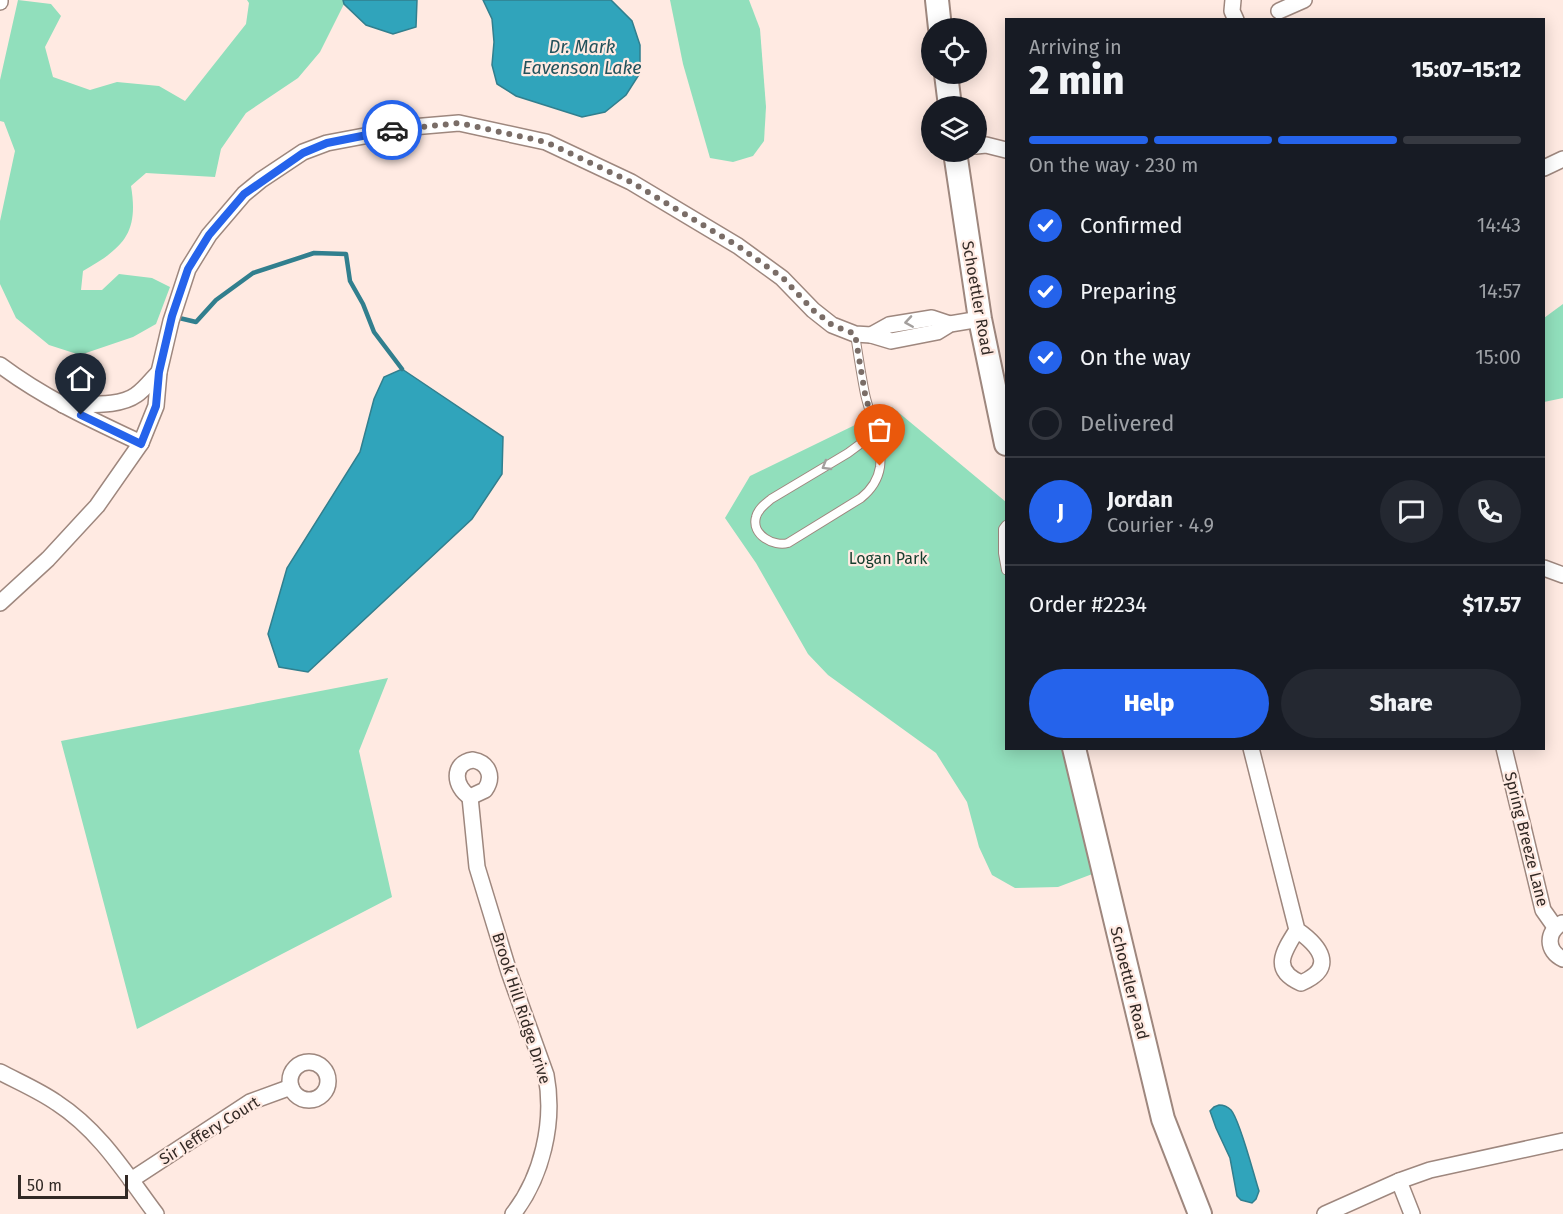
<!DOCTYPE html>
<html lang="en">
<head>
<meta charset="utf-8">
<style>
  :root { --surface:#171b24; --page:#242831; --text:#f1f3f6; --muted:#9ea1a6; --line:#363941; --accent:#2563eb }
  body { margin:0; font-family:"Fira Sans",sans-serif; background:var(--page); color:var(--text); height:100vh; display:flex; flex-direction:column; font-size:22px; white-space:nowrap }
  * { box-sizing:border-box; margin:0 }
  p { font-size:20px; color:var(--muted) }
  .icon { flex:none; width:33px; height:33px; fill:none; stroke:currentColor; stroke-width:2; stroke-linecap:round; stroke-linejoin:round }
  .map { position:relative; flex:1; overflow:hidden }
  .panel { position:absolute; left:1005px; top:18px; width:540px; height:732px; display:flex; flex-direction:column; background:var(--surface); border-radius:0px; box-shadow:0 3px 15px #0003 }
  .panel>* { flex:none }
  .buttons { position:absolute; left:921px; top:18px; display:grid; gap:12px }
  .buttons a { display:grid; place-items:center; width:66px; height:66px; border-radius:50%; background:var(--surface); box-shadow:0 3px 15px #0003; font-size:30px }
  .scale { position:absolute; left:18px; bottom:15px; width:110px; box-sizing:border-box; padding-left:6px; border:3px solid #322925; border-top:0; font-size:16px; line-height:21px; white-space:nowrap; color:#322925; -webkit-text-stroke:4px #ffeae2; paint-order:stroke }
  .pin { position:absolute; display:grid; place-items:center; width:51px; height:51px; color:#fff; margin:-62px -26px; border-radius:50% 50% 50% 0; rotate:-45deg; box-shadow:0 0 6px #0007 }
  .pin .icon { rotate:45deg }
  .courier { position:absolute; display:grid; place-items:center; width:60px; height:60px; margin:-30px; border:4px solid #2563eb; border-radius:50%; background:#fff; color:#222; box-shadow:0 2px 8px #0007 }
  .headline em { font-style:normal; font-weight:800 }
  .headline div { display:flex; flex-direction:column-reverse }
  .headline { display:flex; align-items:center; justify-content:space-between; height:102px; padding:0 24px }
  h1 { font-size:39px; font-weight:800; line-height:45px }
  .bar { display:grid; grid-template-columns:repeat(4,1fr); gap:9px 6px; align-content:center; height:72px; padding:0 24px }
  .bar i { height:8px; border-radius:4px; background:var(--line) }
  .bar .current { background:var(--accent) }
  .bar p { grid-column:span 4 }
  .line { display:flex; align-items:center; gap:15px; padding:0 24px; border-top:2px solid var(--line) }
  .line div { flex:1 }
  .round { display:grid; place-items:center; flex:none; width:63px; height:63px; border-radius:32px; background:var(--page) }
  ol { padding:0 24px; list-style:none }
  li { display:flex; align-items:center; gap:18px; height:66px }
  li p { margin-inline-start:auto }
  li .icon { padding:6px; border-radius:50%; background:var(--accent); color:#fff; stroke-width:4 }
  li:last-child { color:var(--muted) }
  li i { width:33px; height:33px; border:3px solid var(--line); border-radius:50% }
  .action { display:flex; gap:12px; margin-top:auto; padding:12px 24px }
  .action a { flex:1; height:69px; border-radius:36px; background:var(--accent); color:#fff; font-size:24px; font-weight:800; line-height:69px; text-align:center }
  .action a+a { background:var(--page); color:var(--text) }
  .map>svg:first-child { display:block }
  .green { fill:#91dfbc }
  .water { fill:#30a4bb; stroke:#317f8e; stroke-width:1.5 }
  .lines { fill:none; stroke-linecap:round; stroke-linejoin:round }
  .stream { stroke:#317f8e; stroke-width:4.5 }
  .lane-casing { stroke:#9e877e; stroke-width:10 }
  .street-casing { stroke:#9e877e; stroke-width:18 }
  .secondary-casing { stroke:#9e877e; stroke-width:26 }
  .lane { stroke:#fff; stroke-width:8 }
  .street { stroke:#fff; stroke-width:15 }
  .secondary { stroke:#fff; stroke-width:22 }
  .oneway { stroke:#a39f9d }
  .done { stroke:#7a6d67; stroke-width:6; stroke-dasharray:0 10.8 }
  .route { stroke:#2563eb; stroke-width:8 }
  .labels { text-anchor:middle; stroke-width:4.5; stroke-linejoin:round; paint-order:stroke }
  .street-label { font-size:16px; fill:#322925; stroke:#ffeae2 }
  .park-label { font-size:16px; fill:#153d2d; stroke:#ffeae2 }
  .water-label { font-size:18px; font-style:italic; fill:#23525c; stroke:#ffeae2 }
</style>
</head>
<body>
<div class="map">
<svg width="1563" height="1214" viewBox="0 0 1563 1214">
  <rect width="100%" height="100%" fill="#ffeae2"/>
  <g class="green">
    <path d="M18 0 51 4 61 16 45 47 53 77 90 90 117 82 159 86 185 101 246 24 249 3 247 0H343L344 4 320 52 298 78 246 113 221 149 215 177 146 173 131 186C139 234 123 248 83 271L81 290H102L119 274 152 278 170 287 156 324 133 337 80 355 49 345 16 318 0 284V221L15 151 4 122 0 121V80Z"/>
    <polygon points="670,0 749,0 760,29 766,107 764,141 753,156 733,162 710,158 683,64"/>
    <polygon points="1563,304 1563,398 1544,402 1544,318"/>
    <polygon points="892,407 1006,502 1006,748 1067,749 1095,873 1058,887 1015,888 992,875 979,847 967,802 936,753 828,675 808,654 756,563 725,518 750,476"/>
    <polygon points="388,678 359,751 392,897 137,1029 61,741"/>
  </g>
  <g class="water">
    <polygon points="343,0 417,0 416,27 393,34 366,25 344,4"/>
    <polygon points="483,0 611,0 632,21 640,45 640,73 626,95 605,112 582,117 516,96 497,84 492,65 494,42 492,19"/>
    <polygon points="402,369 503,437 502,474 472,519 308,672 279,667 268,634 287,568 360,452 374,399 384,377"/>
    <path d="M1219 1105C1224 1105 1227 1106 1231 1110 1240 1120 1254 1176 1259 1191L1256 1199 1252 1203 1241 1200 1237 1196 1230 1158 1216 1128 1210 1111 1214 1107Z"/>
  </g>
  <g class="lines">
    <polyline class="stream" points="175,317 196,322 216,300 253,273 314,253 346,254 350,281 363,304 374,332 402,369"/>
    <g class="lane-casing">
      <g id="lane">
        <path d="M855 334C858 354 861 374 865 394 870 417 883 443 880 467 878 480 871 490 861 498L788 543C774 547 751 535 756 517 758 509 765 504 771 499L848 453 875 433"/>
        <polyline points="1006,525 1003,529 1003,553 1006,570"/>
      </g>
    </g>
    <g class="street-casing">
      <g id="street">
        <polyline points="1233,0 1232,11 1236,20"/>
        <polyline points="0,2 0,0"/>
        <polyline points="1279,11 1304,0"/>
        <polyline points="976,146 986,145 1006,150"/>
        <polyline points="1544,168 1563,159"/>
        <polyline points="871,335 889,325 932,318 950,324"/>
        <path d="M0 365C44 398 92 420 141 443"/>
        <path d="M63 405C84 403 118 408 136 395 145 389 152 379 159 372"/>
        <polyline points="1544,568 1563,575"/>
        <polyline points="0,603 48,559 97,506 141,443 156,406 159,372 171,321 188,269 209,235 244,194 261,180 303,152 327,143 412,127 459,123 546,142 631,182 738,246 782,278 813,310 832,325 855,334 871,335 891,341 937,332 950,324 980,319"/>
        <path d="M1251 748 1297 930C1283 952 1271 970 1301 983 1337 968 1320 946 1297 930"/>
        <polyline points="1504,748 1543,910 1555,927"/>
        <path d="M473 760C489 763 494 777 485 790L470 797C454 787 451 763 473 760Z"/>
        <path d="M470 797 477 867 509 972 546 1075C555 1122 542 1177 513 1214"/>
        <path d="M1562 923C1546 932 1546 951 1563 959"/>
        <circle cx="309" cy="1081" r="19"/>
        <path d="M0 1072C19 1082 40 1091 57 1103 100 1131 126 1174 156 1214"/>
        <polyline points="131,1180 250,1102 291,1087"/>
        <polyline points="1399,1181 1412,1214"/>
        <polyline points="1325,1214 1399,1181 1430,1170 1563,1141"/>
      </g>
    </g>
    <g class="secondary-casing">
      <g id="secondary">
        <polyline points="937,0 940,28"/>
        <polyline points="946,74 950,106"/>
        <polyline points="955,152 980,319 1006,444"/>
        <polyline points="1074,748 1163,1119 1200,1214"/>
      </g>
    </g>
    <use href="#lane" class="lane"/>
    <use href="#street" class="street"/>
    <use href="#secondary" class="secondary"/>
  </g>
  <defs><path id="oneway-chevron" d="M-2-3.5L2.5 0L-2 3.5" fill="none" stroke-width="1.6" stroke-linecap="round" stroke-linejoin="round" transform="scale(1.5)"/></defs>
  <g class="oneway">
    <use href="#oneway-chevron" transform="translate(909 322) rotate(171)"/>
    <use href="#oneway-chevron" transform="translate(826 466) rotate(149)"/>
  </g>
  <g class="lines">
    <polyline class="done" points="392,130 459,123 546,142 631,182 738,246 783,278 813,310 832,325 855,334 865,394 879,446 880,466"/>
    <polyline class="route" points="81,415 141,444 156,406 159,372 172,316 188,269 209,235 244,194 303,153 327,143 392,130"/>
  </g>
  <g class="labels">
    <g class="street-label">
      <text transform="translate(978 298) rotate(80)" y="6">Schoettler Road</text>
      <text transform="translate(1527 839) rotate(76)" y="6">Spring Breeze Lane</text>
      <text transform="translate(1130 983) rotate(76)" y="6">Schoettler Road</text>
      <text transform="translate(522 1008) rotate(72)" y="6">Brook Hill Ridge Drive</text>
      <text transform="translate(209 1130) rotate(-32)" y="6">Sir Jeffery Court</text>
    </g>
    <g class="park-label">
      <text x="888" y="564">Logan Park</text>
    </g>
    <g class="water-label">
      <text x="582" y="53">Dr. Mark<tspan x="582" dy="21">Eavenson Lake</tspan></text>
    </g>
  </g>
</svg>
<div class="buttons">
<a><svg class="icon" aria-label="locate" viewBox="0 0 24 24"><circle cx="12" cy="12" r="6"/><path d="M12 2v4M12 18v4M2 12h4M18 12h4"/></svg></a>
<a><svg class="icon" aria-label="layers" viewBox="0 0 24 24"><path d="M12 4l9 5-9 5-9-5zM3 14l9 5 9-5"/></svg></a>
</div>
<div class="scale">50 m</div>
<div class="pin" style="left:880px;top:466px;background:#ea580c"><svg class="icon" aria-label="bag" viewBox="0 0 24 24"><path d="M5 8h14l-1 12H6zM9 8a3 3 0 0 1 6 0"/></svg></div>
<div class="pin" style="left:81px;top:415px;background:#1f2937"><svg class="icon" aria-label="home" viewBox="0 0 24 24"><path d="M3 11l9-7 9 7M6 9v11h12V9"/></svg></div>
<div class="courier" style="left:392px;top:130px"><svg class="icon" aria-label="car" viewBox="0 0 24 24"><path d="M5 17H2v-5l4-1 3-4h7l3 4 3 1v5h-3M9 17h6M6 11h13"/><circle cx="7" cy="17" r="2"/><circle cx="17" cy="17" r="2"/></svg></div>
<section class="panel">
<div class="headline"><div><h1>2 min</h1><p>Arriving in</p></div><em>15:07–15:12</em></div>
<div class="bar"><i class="current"></i><i class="current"></i><i class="current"></i><i></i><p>On the way · 230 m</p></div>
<ol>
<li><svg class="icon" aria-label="check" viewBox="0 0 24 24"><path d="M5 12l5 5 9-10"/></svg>Confirmed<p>14:43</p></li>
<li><svg class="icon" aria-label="check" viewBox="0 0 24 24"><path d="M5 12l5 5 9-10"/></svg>Preparing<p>14:57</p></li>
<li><svg class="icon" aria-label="check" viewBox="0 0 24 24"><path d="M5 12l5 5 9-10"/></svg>On the way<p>15:00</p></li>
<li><i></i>Delivered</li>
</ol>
<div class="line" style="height:108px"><b class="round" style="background:var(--accent);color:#fff">J</b><div><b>Jordan</b><p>Courier · 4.9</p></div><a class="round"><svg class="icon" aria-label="chat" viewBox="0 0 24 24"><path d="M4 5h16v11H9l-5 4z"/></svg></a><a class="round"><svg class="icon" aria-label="phone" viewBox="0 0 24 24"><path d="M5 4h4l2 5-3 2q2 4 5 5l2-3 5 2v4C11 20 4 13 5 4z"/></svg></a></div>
<div class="line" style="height:78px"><div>Order #2234</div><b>$17.57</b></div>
<div class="action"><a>Help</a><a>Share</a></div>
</section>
</div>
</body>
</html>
